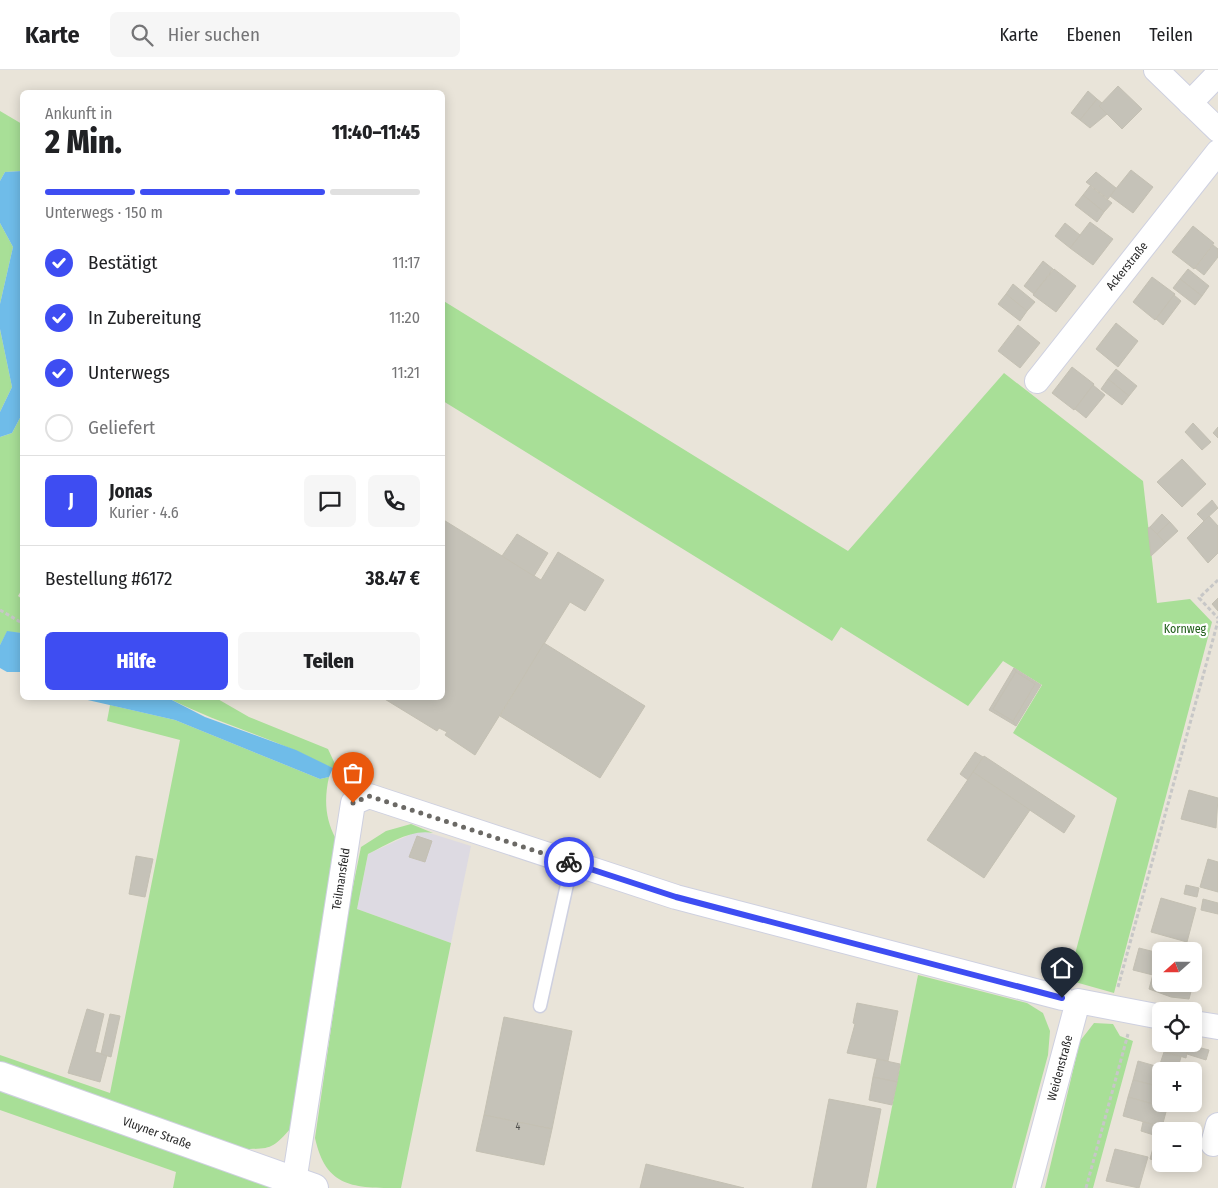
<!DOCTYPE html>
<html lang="de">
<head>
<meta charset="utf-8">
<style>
  :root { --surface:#fff; --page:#f6f6f6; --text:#202124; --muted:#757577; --line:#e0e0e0; --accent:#3e4df2 }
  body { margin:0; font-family:"Fira Sans Condensed",sans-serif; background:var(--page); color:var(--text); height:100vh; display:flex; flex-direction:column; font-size:19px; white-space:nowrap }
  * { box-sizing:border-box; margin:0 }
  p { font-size:16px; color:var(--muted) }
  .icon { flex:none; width:28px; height:28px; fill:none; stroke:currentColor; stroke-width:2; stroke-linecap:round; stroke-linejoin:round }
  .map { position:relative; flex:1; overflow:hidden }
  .drawer { position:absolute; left:20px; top:20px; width:425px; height:610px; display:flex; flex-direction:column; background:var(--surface); border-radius:8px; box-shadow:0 2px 12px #0003 }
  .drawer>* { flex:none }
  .needle { width:32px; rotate:249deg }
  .buttons { position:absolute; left:1152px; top:872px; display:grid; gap:10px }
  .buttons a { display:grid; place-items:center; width:50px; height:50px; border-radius:8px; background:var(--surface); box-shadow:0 2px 12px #0003; font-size:25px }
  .pin { position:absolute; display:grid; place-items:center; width:42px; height:42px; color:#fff; margin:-51px -21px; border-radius:50% 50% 50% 0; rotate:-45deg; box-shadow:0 0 5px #0007 }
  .pin .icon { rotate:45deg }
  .courier { position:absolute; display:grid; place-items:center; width:50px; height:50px; margin:-25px; border:4px solid #3e4df2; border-radius:50%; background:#fff; color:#222; box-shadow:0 1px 6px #0007 }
  .overview em { font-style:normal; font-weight:800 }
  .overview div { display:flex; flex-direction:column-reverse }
  .overview { display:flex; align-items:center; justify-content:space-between; height:85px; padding:0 25px }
  h1 { font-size:32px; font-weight:800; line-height:38px }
  .bar { display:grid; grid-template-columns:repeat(4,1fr); gap:8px 5px; align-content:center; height:60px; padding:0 25px }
  .bar i { height:6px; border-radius:4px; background:var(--line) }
  .bar .active { background:var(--accent) }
  .bar p { grid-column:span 4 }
  .line { display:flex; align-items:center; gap:12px; padding:0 25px; border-top:1px solid var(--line) }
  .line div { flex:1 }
  .round { display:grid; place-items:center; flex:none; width:52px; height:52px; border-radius:8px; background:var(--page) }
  ol { padding:0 25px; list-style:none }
  li { display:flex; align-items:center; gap:15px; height:55px }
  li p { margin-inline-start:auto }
  li .icon { padding:5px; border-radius:50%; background:var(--accent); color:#fff; stroke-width:4 }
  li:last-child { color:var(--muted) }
  li i { width:28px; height:28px; border:2px solid var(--line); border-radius:50% }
  .button { display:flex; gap:10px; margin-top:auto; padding:10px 25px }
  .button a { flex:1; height:58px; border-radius:8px; background:var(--accent); color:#fff; font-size:20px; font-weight:800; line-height:58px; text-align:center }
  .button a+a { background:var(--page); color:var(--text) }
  header { display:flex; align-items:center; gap:30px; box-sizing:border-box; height:70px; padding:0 25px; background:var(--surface); border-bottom:1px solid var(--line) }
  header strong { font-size:24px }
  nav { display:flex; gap:28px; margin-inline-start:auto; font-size:18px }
  .search { width:350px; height:45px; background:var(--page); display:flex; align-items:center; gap:12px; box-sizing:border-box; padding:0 18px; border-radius:8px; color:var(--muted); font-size:19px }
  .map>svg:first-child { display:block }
  .industrial { fill:#dddae2 }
  .green { fill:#a8df97 }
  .water { fill:#6fbce9 }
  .building { fill:#c5c2b8; stroke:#c4c0b3 }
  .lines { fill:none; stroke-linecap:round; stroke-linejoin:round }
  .service-casing { stroke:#ced0e0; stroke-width:15 }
  .minor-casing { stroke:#ced0e0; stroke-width:26 }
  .secondary-casing { stroke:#ced0e0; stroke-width:30 }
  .path { stroke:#c7c7c7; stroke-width:3; stroke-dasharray:4 2.5; stroke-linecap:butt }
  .service { stroke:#fff; stroke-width:12 }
  .minor { stroke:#fff; stroke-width:24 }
  .secondary { stroke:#fff; stroke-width:28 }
  .done { stroke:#6b6965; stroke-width:5; stroke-dasharray:0 9 }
  .route { stroke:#3e4df2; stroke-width:6 }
  .labels { text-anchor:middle; stroke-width:4.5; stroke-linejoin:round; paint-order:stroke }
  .number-label { font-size:10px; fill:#4e4e4b }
  .street-label { font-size:12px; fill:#272727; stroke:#fff }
  .park-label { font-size:12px; fill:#23601c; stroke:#fff }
</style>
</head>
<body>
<header>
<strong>Karte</strong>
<div class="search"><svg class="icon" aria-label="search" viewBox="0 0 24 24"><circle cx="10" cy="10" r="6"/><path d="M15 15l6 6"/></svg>Hier suchen</div>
<nav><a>Karte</a><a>Ebenen</a><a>Teilen</a></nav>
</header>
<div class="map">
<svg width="1218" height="1118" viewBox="0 0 1218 1118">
  <rect width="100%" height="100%" fill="#e9e4d9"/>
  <polygon class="industrial" points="420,760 471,776 451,873 357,839 368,784"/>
  <g class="green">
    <polygon points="0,41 22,54 22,101 5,102 0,111"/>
    <polygon points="0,153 13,177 0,234"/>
    <polygon points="442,230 848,481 1004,303 1143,411 1157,533 1190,529 1212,552 1114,923 1068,910 1117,728 1013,663 1042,615 1003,591 968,636 841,557 832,571 443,331"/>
    <polygon points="0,259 12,317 0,342"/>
    <polygon points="22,344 22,519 18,526 22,529 22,563 7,562 0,575 0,367 12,363"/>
    <path d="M162 628H216L249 647 328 679 335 694 333 698C319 693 307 685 294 680 252 662 209 649 168 628Z"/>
    <path d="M110 635 175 650 320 709 329 707C324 729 325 749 336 769L292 1057C272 1079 272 1079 242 1079L0 994V985L110 1023 180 670 107 651Z"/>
    <path d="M411 754 433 763C410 759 389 774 368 784L357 839 451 873 401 1118C353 1118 326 1118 315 1068L349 836 361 777 386 761Z"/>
    <polygon points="918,905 1027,933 1043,943 1050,961 1048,985 1012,1118 876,1118"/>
    <polygon points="1094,953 1113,954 1120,966 1133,971 1093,1118 1045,1118 1080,971"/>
    <polygon points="0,1015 294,1118 173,1118 176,1102 0,1040"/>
  </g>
  <g class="water">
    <polygon points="22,101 22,344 12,363 0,367 0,342 12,317 0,259 0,234 13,177 0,153 0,111 5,102"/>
    <polygon points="7,561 22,563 22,602 7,602 0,598 0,575"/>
    <polygon points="79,628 168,628 205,647 296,680 333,698 329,707 320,709 175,650"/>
  </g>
  <g class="building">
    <polygon points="1118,16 1142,39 1122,59 1099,36"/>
    <polygon points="1088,21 1097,29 1080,50 1071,43"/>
    <polygon points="1097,29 1102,33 1099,36 1107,44 1090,58 1080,50"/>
    <polygon points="1131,100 1153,117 1133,143 1110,126"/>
    <polygon points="1096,102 1116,118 1108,129 1086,112"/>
    <polygon points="1090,116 1112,133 1104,142 1083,125"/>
    <polygon points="1083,125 1104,142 1097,152 1075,135"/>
    <polygon points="1090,152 1113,169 1093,195 1070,178"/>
    <polygon points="1065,153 1080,165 1070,178 1055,166"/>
    <polygon points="1193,156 1214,173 1194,199 1172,182"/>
    <polygon points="1213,175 1218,179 1218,187 1204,205 1195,198"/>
    <polygon points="1043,191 1053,199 1034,224 1024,216"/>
    <polygon points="1054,199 1076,216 1056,242 1033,225"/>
    <polygon points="1188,199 1209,216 1202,226 1180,209"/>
    <polygon points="1152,207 1175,224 1155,250 1133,232"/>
    <polygon points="1180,209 1202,226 1195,235 1173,218"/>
    <polygon points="1013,214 1035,232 1027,241 1006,224"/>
    <polygon points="1006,224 1027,241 1020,251 998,234"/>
    <polygon points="1174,225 1181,231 1163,255 1156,249"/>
    <polygon points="1116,253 1138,271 1118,297 1096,279"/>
    <polygon points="1018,255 1040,273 1020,298 998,281"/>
    <polygon points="1072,297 1094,314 1074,340 1052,323"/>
    <polygon points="1116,299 1137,316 1129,326 1108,309"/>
    <polygon points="1108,309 1129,326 1122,335 1101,319"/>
    <polygon points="1093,315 1105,325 1086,348 1075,339"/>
    <polygon points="1193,353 1211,372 1202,380 1185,362"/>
    <polygon points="1218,357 1218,368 1213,363"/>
    <polygon points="1182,389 1206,414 1182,437 1157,412"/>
    <polygon points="1212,430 1218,438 1204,451 1197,444"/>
    <polygon points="1162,444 1170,452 1157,464 1150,457"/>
    <polygon points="1209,446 1218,456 1218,483 1208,493 1187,468"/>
    <polygon points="442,449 541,510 558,482 604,510 585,541 570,532 475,685 445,665 447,662 439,658 437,661 383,628 442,628"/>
    <polygon points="1170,452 1178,461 1165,473 1157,464"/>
    <polygon points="1150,457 1165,473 1151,486 1148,458"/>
    <polygon points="517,464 548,483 534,506 502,486"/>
    <polygon points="1218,528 1218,541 1212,534"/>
    <polygon points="544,573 645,636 600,708 500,646"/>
    <polygon points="1014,598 1041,615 1016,656 1013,651 1035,614 1016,602"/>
    <polygon points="1014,598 1016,602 993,639 1013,651 1016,656 989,640"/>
    <polygon points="1016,602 1035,614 1013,651 993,639"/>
    <polygon points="975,682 983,687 968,710 960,704"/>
    <polygon points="984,686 1075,746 1064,763 973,702"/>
    <polygon points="973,702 1030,740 984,808 927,770"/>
    <polygon points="1189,720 1218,728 1216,758 1181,749"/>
    <polygon points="417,766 432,771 425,792 409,787"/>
    <polygon points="136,786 153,789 145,827 129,824"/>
    <polygon points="1208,789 1218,792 1218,822 1200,817"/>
    <polygon points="1186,815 1199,818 1197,827 1184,824"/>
    <polygon points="1161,828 1196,838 1187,872 1151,862"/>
    <polygon points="1203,829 1218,833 1218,844 1201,840"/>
    <polygon points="1139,878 1159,883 1153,905 1133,900"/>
    <polygon points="1158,886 1161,887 1161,914 1193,914 1189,929 1171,927 1149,919"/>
    <polygon points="857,933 898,941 888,991 847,983 855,954 853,953"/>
    <polygon points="87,939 104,944 95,982 107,985 100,1012 68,1003"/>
    <polygon points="110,944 120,946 111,987 101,984"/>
    <polygon points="504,947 572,961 552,1059 484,1045"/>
    <polygon points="1168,974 1188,978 1186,988 1166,982"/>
    <polygon points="1189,975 1209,980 1206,990 1187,984"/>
    <polygon points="1164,982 1181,987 1177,1001 1161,1001 1161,1017 1133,1010 1138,991 1159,997"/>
    <polygon points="877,989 900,994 897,1012 873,1007"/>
    <polygon points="873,1007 897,1012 892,1035 869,1030"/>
    <polygon points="1133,1010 1161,1017 1161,1034 1168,1034 1167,1038 1128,1027"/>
    <polygon points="1128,1027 1167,1038 1162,1057 1123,1046"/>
    <polygon points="829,1029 881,1039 866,1118 812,1118"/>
    <polygon points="484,1045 552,1059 544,1095 476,1081"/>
    <polygon points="1143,1052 1163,1057 1160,1067 1141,1061"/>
    <polygon points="1163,1057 1180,1061 1162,1061"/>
    <polygon points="1156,1066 1161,1067 1161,1080 1153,1078"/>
    <polygon points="1153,1078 1161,1080 1161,1092 1150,1089"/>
    <polygon points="1115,1079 1148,1087 1139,1118 1106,1111"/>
    <polygon points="646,1094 744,1118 640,1118"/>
  </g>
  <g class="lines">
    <g class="service-casing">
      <polyline id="service" points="540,936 572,792"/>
    </g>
    <g class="minor-casing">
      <g id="minor">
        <polyline points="1156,0 1218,60"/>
        <polyline points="1190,33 1218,4"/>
        <polyline points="1037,311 1218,82"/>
        <polyline points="1194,953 1218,957"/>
        <polyline points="1213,1074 1218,1055"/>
        <polyline points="294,1112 353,733 369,726 676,827 1062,928"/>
        <polyline points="1028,1118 1078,931 1161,947"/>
      </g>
    </g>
    <g class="secondary-casing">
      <polyline id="secondary" points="0,1006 314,1118"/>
    </g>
    <g class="path">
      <polyline points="1218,510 1199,528 1218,548"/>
      <polyline points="0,540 22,553"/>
      <polyline points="1118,917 1218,551"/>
      <polyline points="1086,1118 1128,964"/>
    </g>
    <use href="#service" class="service"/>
    <use href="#minor" class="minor"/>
    <use href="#secondary" class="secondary"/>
  </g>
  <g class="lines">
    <polyline class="done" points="353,733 369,726 569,792"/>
    <polyline class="route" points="569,792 676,827 1062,928"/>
  </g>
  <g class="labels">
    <g class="number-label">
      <text x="518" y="1060">4</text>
    </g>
    <g class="street-label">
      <text transform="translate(1127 196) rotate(-51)" y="4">Ackerstraße</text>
      <text transform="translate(341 809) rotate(-81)" y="4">Teilmansfeld</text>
      <text transform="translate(1060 998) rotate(-75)" y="4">Weidenstraße</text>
      <text transform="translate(157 1063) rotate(20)" y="4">Vluyner Straße</text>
    </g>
    <g class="park-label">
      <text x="1185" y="563">Kornweg</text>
    </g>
  </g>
</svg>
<div class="buttons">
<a><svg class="needle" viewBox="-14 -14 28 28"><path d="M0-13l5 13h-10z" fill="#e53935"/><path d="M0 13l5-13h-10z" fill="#757577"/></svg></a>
<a><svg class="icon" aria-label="locate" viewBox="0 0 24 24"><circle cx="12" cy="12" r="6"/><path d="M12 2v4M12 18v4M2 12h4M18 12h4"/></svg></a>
<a>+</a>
<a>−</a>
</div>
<div class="pin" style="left:353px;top:733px;background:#ea580c"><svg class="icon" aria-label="bag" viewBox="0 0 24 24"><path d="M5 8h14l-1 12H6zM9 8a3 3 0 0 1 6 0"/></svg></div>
<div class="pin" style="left:1062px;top:928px;background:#1f2937"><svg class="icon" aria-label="home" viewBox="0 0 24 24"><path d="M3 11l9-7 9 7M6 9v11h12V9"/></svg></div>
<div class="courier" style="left:569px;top:792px"><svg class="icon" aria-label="bike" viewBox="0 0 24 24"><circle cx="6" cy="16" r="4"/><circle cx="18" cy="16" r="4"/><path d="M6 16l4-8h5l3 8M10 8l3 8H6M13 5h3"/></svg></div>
<section class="drawer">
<div class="overview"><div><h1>2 Min.</h1><p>Ankunft in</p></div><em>11:40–11:45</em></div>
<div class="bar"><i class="active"></i><i class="active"></i><i class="active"></i><i></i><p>Unterwegs · 150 m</p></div>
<ol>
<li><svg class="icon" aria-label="check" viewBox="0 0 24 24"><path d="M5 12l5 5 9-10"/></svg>Bestätigt<p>11:17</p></li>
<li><svg class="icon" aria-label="check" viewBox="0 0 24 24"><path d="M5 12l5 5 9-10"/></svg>In Zubereitung<p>11:20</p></li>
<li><svg class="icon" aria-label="check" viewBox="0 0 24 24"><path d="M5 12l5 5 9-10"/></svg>Unterwegs<p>11:21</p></li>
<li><i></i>Geliefert</li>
</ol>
<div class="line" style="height:90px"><b class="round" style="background:var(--accent);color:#fff">J</b><div><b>Jonas</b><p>Kurier · 4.6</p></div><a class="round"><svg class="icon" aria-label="chat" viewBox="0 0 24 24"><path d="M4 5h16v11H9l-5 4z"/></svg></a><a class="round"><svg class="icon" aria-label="phone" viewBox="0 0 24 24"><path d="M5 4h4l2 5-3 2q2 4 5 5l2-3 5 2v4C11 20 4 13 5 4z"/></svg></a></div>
<div class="line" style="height:65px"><div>Bestellung #6172</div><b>38.47 €</b></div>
<div class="button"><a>Hilfe</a><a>Teilen</a></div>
</section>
</div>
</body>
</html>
